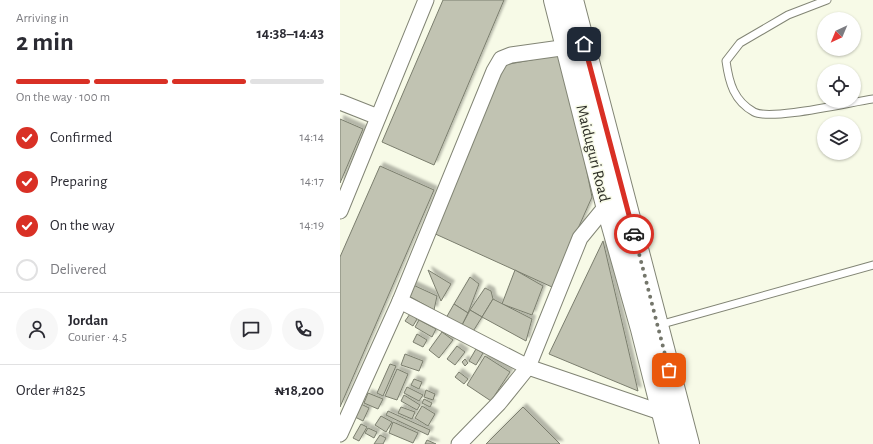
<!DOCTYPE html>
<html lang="en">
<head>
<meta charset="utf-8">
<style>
  :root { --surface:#fff; --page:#f7f7f7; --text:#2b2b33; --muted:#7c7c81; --line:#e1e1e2; --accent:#d93025 }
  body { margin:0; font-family:"Alegreya Sans",sans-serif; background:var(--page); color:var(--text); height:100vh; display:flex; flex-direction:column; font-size:15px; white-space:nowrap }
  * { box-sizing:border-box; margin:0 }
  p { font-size:13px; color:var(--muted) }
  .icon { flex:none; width:22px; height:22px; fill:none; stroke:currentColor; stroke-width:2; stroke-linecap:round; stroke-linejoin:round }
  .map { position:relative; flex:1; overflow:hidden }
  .details { display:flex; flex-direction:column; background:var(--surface); width:340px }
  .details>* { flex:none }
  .needle { width:26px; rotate:224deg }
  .controls { position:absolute; left:477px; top:12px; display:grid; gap:8px }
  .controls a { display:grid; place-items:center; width:44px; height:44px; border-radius:50%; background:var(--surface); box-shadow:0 1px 3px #0004; font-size:20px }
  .pin { position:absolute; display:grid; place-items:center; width:34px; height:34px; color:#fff; margin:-17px; border-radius:8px; box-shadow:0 2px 6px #0006 }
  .courier { position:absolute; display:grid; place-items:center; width:40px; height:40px; margin:-20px; border:3px solid #d93025; border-radius:50%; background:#fff; color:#222; box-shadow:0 1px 5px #0007 }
  .headline em { font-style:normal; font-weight:700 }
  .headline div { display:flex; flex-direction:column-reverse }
  .headline { display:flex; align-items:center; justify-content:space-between; height:68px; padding:0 16px }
  h1 { font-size:26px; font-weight:700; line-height:30px }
  .bar { display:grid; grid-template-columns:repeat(4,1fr); gap:6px 4px; align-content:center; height:48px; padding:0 16px }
  .bar i { height:5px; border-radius:3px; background:var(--line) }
  .bar .current { background:var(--accent) }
  .bar p { grid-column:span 4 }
  .line { display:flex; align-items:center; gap:10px; padding:0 16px; border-top:1px solid var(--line) }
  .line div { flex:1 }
  .round { display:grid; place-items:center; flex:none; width:42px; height:42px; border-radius:21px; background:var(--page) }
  ol { padding:0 16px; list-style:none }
  li { display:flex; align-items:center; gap:12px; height:44px }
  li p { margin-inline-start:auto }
  li .icon { padding:4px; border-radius:50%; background:var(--accent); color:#fff; stroke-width:4 }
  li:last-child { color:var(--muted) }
  li i { width:22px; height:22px; border:2px solid var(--line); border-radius:50% }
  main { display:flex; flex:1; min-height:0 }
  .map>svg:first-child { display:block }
  .building { fill:#c1c3b2; stroke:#7b7e6e; filter:url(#shadow) }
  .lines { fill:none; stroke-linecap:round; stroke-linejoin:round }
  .service-casing { stroke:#828575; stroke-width:9 }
  .minor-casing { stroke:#828575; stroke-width:17 }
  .trunk-casing { stroke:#828575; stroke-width:24 }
  .service { stroke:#fff; stroke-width:7 }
  .minor { stroke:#fff; stroke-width:15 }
  .trunk { stroke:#fff; stroke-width:22 }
  .done { stroke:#74766b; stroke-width:4; stroke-dasharray:0 7.2 }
  .route { stroke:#d93025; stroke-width:5 }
  .labels { text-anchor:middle; stroke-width:3; stroke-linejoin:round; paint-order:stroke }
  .street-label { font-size:16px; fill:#2e2f28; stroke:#f7fae7 }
</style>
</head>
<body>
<main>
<section class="details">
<div class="headline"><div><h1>2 min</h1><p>Arriving in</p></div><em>14:38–14:43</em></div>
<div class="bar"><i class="current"></i><i class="current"></i><i class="current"></i><i></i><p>On the way · 100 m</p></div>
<ol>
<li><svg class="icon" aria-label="check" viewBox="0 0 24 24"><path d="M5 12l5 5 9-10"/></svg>Confirmed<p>14:14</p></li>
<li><svg class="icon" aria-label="check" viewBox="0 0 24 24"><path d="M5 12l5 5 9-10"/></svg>Preparing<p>14:17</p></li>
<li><svg class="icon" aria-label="check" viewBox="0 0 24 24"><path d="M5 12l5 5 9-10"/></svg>On the way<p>14:19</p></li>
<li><i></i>Delivered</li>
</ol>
<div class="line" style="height:72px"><a class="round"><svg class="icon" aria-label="person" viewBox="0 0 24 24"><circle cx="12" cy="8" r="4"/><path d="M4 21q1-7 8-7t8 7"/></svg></a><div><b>Jordan</b><p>Courier · 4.5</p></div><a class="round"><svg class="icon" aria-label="chat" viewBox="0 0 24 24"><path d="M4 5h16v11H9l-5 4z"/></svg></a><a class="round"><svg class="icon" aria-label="phone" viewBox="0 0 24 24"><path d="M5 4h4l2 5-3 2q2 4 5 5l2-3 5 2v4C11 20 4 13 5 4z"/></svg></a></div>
<div class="line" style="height:52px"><div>Order #1825</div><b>₦18,200</b></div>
</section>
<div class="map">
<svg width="533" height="444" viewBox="0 0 533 444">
  <defs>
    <filter id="shadow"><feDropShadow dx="3.5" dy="-3.5" stdDeviation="1" flood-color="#0004"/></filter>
  </defs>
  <rect width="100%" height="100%" fill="#f7fae7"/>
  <g class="building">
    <polygon points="103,0 164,0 94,165 42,142"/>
    <polygon points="223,54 252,197 212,287 91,232 164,65"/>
    <polygon points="0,119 23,129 0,183"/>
    <polygon points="40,166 94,190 0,407 0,257"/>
    <polygon points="263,241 298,391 209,354"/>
    <polygon points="88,270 111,284 101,301"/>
    <polygon points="175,270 203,286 192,315 162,304"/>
    <polygon points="130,277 139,284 128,313 114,304"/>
    <polygon points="71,284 97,296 94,310 67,295"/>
    <polygon points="145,288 151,291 153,299 142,317 130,310"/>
    <polygon points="153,299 192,319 186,341 142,317"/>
    <polygon points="114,304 128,313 121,327 106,318"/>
    <polygon points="130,310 142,317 132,333 119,331"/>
    <polygon points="70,314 77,319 73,326 65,321"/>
    <polygon points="79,320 96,329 92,337 75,327"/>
    <polygon points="102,332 113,340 99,358 89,350"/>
    <polygon points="77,334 87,340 83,347 73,342"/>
    <polygon points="117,346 125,352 115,365 107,359"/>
    <polygon points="136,349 143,353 136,365 129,361"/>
    <polygon points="65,354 83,361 79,371 61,365"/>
    <polygon points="145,356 170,372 151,401 127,385"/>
    <polygon points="125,359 128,363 125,366 122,362"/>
    <polygon points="50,364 56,366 43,396 37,393"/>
    <polygon points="57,369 68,374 57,400 45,396"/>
    <polygon points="119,372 128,379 124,384 115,377"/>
    <polygon points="74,379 82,382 79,389 71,385"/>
    <polygon points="67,387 83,395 79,401 64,393"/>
    <polygon points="86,390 95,394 93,400 84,397"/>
    <polygon points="28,393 43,399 38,409 24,403"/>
    <polygon points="64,395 80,405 77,410 61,401"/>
    <polygon points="84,399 92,403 90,407 82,403"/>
    <polygon points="21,404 29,408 23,421 15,417"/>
    <polygon points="82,406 95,414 88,426 75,418"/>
    <polygon points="61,407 75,412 72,419 58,413"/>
    <polygon points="183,407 220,444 146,444"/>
    <polygon points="48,411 90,430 88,435 46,415"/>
    <polygon points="41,416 52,422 46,432 35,425"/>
    <polygon points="53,422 78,433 73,443 49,433"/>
    <polygon points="21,424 27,427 19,441 13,438"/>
    <polygon points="28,428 37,432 34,438 25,433"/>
    <polygon points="40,435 46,438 43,444 34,444"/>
    <polygon points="87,440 96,444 85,444"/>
  </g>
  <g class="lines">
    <g class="service-casing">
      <g id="service">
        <path d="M487 0 448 15 400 43 386 61C389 83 394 101 414 112 431 121 511 102 533 99"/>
        <polyline points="319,325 533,265"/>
      </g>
    </g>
    <g class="minor-casing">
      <g id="minor">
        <polyline points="0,102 38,117"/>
        <polyline points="0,211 86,0"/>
        <polyline points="60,301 188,367 323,413"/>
        <polyline points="0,434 60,301 154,71 161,59 171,55 228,47"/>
        <polyline points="119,444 159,403 188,367 240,238 267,205"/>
      </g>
    </g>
    <g class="trunk-casing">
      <g id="trunk">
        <polyline points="215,0 267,205 302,329 331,444"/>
        <polyline points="232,0 348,444"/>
      </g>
    </g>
    <use href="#service" class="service"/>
    <use href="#minor" class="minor"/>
    <use href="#trunk" class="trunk"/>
  </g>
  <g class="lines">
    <polyline class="done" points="294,234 329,370"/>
    <polyline class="route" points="244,44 294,234"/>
  </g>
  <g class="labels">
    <g class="street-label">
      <text transform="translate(254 153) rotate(76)" y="6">Maiduguri Road</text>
    </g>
  </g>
</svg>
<div class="controls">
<a><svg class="needle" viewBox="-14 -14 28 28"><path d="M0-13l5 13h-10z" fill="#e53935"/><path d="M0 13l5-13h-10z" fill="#7c7c81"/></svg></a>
<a><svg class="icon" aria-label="locate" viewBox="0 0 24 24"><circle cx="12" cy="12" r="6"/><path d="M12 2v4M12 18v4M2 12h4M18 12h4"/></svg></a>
<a><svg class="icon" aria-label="layers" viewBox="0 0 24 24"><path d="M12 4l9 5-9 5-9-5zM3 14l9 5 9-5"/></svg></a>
</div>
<div class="pin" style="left:329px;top:370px;background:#ea580c"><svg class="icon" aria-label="bag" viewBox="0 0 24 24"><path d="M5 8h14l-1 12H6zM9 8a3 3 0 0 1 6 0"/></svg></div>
<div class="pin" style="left:244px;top:44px;background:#1f2937"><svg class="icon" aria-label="home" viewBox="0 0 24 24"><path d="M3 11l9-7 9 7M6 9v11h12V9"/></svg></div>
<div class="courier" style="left:294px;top:234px"><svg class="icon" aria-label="car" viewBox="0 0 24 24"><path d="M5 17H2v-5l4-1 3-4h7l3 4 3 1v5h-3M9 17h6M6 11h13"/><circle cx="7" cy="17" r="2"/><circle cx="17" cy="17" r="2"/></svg></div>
</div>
</main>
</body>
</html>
